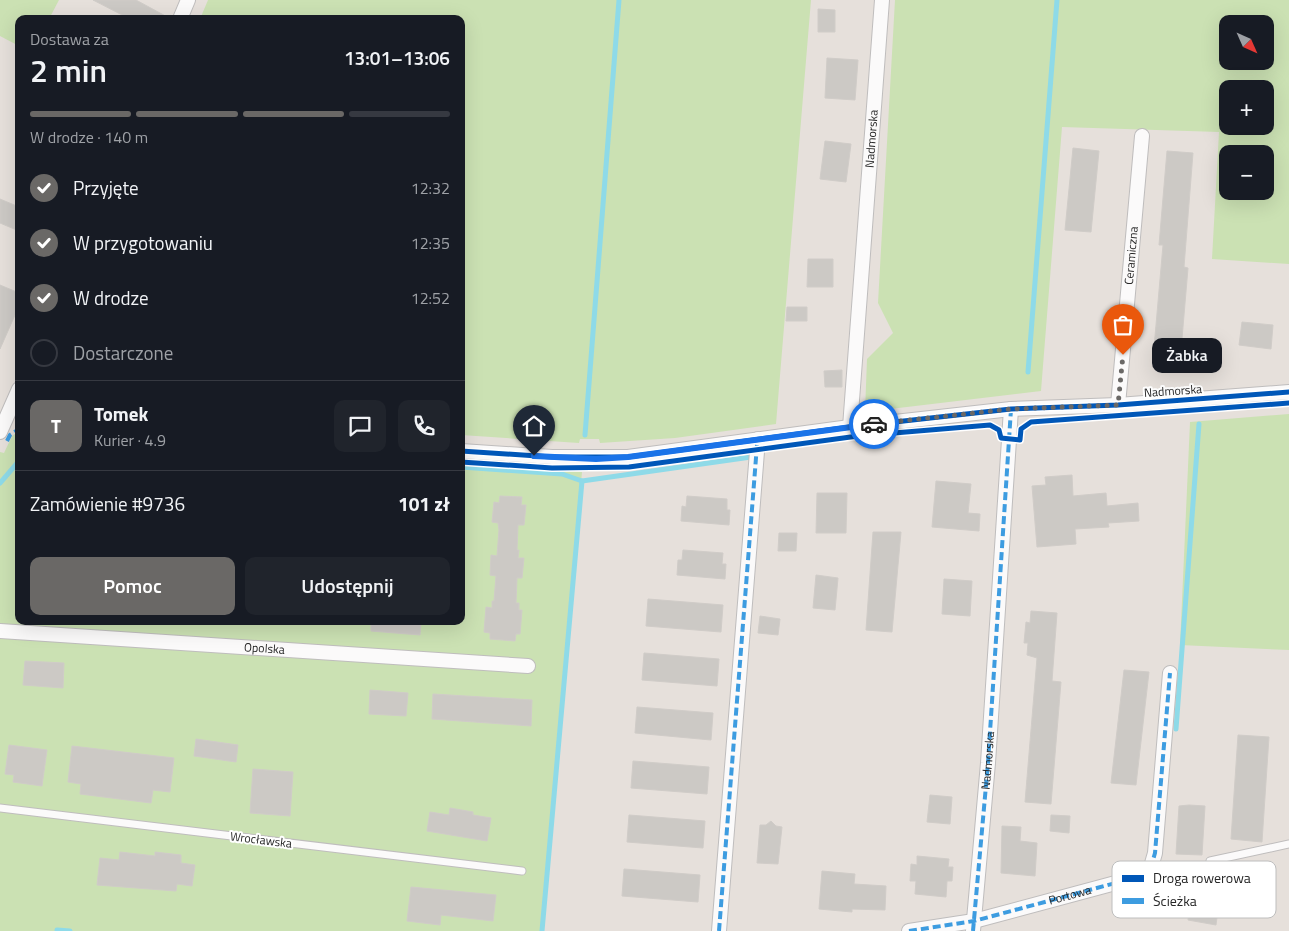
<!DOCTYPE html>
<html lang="pl">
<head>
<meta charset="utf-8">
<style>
  :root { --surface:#171b24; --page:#20242c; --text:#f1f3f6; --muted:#9ea1a6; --line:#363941; --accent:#6a6866 }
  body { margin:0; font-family:"Titillium Web",sans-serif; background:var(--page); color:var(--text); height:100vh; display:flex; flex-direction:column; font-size:19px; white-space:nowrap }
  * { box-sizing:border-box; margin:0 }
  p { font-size:16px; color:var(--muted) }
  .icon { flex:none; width:28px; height:28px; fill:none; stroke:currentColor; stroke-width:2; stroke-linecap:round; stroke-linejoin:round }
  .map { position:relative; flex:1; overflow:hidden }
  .drawer { position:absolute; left:15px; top:15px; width:450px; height:610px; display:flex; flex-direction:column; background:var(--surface); border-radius:10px; box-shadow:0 5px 20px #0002 }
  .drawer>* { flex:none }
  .needle { width:32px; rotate:135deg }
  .tools { position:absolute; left:1219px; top:15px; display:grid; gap:10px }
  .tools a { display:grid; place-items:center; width:55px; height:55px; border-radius:10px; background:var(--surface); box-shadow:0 5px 20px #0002; font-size:25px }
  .pin { position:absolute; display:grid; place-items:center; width:42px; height:42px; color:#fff; margin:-51px -21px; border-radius:50% 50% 50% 0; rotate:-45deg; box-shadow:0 0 5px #0007 }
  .pin .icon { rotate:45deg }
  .courier { position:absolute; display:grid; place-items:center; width:50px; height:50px; margin:-25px; border:4px solid #1a73e8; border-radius:50%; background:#fff; color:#222; box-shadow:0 1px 6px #0007 }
  .bubble { position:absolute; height:35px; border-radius:10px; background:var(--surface); box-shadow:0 5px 20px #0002; font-size:16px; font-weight:600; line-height:35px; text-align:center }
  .summary em { font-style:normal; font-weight:600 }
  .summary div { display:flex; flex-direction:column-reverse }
  .summary { display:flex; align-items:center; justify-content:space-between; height:85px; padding:0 15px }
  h1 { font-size:32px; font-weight:600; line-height:38px }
  .bar { display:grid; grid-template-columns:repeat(4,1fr); gap:8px 5px; align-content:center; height:60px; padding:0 15px }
  .bar i { height:6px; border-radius:4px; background:var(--line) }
  .bar .current { background:var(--accent) }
  .bar p { grid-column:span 4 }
  .line { display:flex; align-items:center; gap:12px; padding:0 15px; border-top:1px solid var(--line) }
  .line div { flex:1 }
  .round { display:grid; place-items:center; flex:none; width:52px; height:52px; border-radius:10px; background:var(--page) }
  ol { padding:0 15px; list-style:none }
  li { display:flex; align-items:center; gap:15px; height:55px }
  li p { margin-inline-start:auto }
  li .icon { padding:5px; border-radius:50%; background:var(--accent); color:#fff; stroke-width:4 }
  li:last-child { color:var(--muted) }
  li i { width:28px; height:28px; border:2px solid var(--line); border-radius:50% }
  .button { display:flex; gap:10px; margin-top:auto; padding:10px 15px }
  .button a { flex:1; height:58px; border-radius:10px; background:var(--accent); color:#fff; font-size:20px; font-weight:600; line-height:58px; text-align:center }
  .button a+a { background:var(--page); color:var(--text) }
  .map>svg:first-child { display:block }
  .green { fill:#cbe1b3; fill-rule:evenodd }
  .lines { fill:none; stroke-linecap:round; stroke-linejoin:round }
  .stream { stroke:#8edae8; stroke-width:5 }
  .building { fill:#ccc9c5; stroke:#d0ccc8 }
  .lane-casing { stroke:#bfbdbd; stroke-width:9 }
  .street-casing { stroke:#bfbdbd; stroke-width:16 }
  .lane { stroke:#fbfafa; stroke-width:7 }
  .street { stroke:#fbfafa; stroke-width:14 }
  .quiet { stroke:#3d9ce0; stroke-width:4; stroke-dasharray:8 4; stroke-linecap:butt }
  .cycleway-casing { stroke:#fff; stroke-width:8 }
  .cycleway { stroke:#0057b8; stroke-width:5 }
  .done { stroke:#6a6866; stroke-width:5; stroke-dasharray:0 9 }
  .route { stroke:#1a73e8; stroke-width:6 }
  .labels { text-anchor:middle; stroke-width:4; stroke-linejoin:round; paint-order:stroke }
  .street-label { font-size:12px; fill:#272727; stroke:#fff }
  .key { fill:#fff; stroke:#bebebe; stroke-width:1 }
  .key-label { font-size:14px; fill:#272727 }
</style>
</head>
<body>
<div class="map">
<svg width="1289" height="931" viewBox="0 0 1289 931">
  <rect width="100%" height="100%" fill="#e6e0db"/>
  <g class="green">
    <polygon points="0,0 59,0 49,19 19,19 19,46 0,36"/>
    <polygon points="208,0 811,0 776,424 675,438 600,443 599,439 580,439 579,443 461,435 461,19 200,19"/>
    <path d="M895 0H1289V264L1212 259 1219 132 1062 127 1041 391 865 412 867 359 893 333 878 303ZM1228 24H1265V61H1228ZM1228 89H1265V126H1228ZM1228 154H1265V191H1228Z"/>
    <polygon points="1289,414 1289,650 1180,645 1190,422"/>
    <polygon points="19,431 19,621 461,621 461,465 582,472 542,931 0,931 0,452 4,453 12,436"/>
  </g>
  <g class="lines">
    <g class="stream">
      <polyline points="1028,372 1057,0"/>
      <polyline points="585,435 619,0"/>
      <polyline points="461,467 562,474 582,481 751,457"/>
      <polyline points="0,483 19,461"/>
      <polyline points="1176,729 1199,424"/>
      <polyline points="57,930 70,931"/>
      <polyline points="542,931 582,481"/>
    </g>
  </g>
  <g class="building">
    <polygon points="93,0 136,0 171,19 130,19"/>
    <polygon points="818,9 835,10 835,32 818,32"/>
    <polygon points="827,58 858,60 855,100 825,98"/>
    <polygon points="825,141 851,144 846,182 820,179"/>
    <polygon points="1073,148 1099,151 1091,232 1065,230"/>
    <polygon points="1167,151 1193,153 1184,267 1188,268 1180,362 1153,359 1163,245 1159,245"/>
    <polygon points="0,199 19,207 19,231 0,223"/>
    <polygon points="808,259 833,259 833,287 807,287"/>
    <polygon points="0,285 19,293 19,317 15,315 0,349"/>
    <polygon points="787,307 807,307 807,321 786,321"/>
    <polygon points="1242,322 1273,325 1271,349 1239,345"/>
    <polygon points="842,370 842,387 825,387 824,371"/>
    <polygon points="1072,475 1073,496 1106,493 1107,506 1138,503 1139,521 1108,523 1109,527 1075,529 1076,544 1037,547 1032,486 1046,485 1045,477"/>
    <polygon points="936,481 971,484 968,513 980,514 979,531 932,527"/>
    <polygon points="817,493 847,493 846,533 816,533"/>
    <polygon points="500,496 522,497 521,505 526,505 524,525 518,525 517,550 519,550 518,558 524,558 522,578 517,578 516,603 519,603 519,610 522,610 520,634 516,634 515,641 490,639 490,633 484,632 486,607 492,608 492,601 494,601 496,576 490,575 491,555 497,556 499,530 498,523 492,522 494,502 499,503"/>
    <polygon points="687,496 727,499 727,510 730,510 729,525 681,521 682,506 686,507"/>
    <polygon points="873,532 901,532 892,632 866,630"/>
    <polygon points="779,533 797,533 796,551 778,551"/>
    <polygon points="683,550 723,553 722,564 726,564 725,579 677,575 678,560 682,560"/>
    <polygon points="816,575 838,578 835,610 813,608"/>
    <polygon points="944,579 972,581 970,616 942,614"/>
    <polygon points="648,599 723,605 721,632 646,626"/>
    <polygon points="1031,611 1057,613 1052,681 1061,682 1051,804 1025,802 1037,658 1027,655 1028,643 1024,643 1026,622 1030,623"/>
    <polygon points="760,616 780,619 778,635 758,633"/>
    <polygon points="371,621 421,621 420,635 371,631"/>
    <polygon points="644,653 719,659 717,686 642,680"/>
    <polygon points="25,661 64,663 63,688 23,685"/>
    <polygon points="1124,670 1149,672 1136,785 1111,783"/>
    <polygon points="370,690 408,693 406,716 369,714"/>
    <polygon points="433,694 532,700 531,726 432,719"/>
    <polygon points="637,707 713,713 711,740 635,733"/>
    <polygon points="1238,735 1269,737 1262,842 1231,839"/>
    <polygon points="196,739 238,745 236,762 194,756"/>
    <polygon points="9,745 47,750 42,786 13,782 14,775 5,774"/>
    <polygon points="72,746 174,758 170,792 153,790 151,803 80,794 81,784 68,782"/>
    <polygon points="633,761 709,767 707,794 631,788"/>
    <polygon points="253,769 293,772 290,816 250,813"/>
    <polygon points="930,795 952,797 950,824 927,822"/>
    <polygon points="1189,805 1205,806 1202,855 1176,854 1179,806"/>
    <polygon points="450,808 473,812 473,815 491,818 487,841 427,831 430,812 449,815"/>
    <polygon points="629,815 705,821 703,848 627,842"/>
    <polygon points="1051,815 1070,816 1069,833 1050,831"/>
    <polygon points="771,821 776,826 782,827 778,864 757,863 760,825 766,825"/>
    <polygon points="1002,826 1021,827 1020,841 1037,843 1035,876 1001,873"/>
    <polygon points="120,852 155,856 155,852 181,855 181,863 195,865 192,886 177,884 176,891 97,885 100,858 119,860"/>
    <polygon points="917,856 949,859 948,867 953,867 952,881 947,881 946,897 915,894 916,881 910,881 911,864 917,865"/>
    <polygon points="624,869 700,875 698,902 622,896"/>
    <polygon points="822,871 855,874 854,884 886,886 885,910 852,909 852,912 819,909"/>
    <polygon points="411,887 496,895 493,921 441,915 440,925 407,921"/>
    <polygon points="1191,898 1219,902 1216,925 1188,920"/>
  </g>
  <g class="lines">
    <g class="lane-casing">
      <g id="lane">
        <polyline points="0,808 522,871"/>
        <polyline points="1210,861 1289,844"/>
      </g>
    </g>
    <g class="street-casing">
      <g id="street">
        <polyline points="180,19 188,0"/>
        <path id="s1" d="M1118 405 1142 136"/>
        <path id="s2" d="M850 427 882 0"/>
        <polyline points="0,432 19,389"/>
        <polyline points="461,451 552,457 628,457 850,427 1011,409 1118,405 1289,392"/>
        <path id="s3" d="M0 631 528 666"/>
        <polyline points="719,931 758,439"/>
        <path id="s4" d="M909 931 974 921 1149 874 1155 853 1170 673"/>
        <path id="s5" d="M973 931 988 763 1011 409"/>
      </g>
    </g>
    <use href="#lane" class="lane"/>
    <use href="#street" class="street"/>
    <g class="quiet">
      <polyline points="7,441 10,435 19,429"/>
      <polyline points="719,931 757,445"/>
      <polyline points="909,931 974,921 1149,874 1155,853 1170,673"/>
      <polyline points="973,931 988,763 1011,409"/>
    </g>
    <g class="cycleway-casing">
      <g id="cycleway">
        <polyline points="461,451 552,457 628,457 850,427 1011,409 1118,405 1289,392"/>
        <polyline points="461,462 552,468 629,467 858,436 990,425 999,430 1001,438 1020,440 1021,429 1031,422 1289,403"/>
      </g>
    </g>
    <use href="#cycleway" class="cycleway"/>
  </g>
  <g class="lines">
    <polyline class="done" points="874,424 1011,409 1118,405 1123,355"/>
    <polyline class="route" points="534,456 596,459 628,457 874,424"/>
  </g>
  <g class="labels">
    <g class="street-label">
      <text dy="4" stroke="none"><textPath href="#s2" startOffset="289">Nadmorska</textPath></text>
      <text dy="4" stroke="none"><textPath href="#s1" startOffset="150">Ceramiczna</textPath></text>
      <text transform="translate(1173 391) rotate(-4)" y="4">Nadmorska</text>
      <text dy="4" stroke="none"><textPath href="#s3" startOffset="265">Opolska</textPath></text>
      <text dy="4" stroke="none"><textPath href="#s5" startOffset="171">Nadmorska</textPath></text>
      <text transform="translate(261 840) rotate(7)" y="4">Wrocławska</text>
      <text dy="4" stroke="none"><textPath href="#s4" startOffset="165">Portowa</textPath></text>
    </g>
  </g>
  <rect x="1112" y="861" width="164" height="57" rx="8" class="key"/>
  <rect x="1122" y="875" width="22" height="7" fill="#0057b8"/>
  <rect x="1122" y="898" width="22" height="6" fill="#3d9ce0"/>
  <g class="key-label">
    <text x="1153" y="883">Droga rowerowa</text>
    <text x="1153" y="906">Ścieżka</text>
  </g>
</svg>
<div class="tools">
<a><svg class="needle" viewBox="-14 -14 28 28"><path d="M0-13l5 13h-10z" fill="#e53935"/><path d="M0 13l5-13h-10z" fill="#9ea1a6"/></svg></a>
<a>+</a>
<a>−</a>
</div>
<div class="pin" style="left:1123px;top:355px;background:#ea580c"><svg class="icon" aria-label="bag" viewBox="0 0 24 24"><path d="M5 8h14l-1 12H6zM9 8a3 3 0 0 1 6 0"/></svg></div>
<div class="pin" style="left:534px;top:456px;background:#1f2937"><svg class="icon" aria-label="home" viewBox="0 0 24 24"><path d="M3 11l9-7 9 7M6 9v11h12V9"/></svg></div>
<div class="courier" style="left:874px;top:424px"><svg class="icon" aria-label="car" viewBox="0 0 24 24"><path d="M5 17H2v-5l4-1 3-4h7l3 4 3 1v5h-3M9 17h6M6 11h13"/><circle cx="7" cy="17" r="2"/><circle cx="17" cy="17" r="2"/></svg></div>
<div class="bubble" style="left:1152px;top:338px;width:70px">Żabka</div>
<section class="drawer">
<div class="summary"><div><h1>2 min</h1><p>Dostawa za</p></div><em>13:01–13:06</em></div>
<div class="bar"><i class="current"></i><i class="current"></i><i class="current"></i><i></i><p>W drodze · 140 m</p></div>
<ol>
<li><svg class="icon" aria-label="check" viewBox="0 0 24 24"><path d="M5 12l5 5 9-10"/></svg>Przyjęte<p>12:32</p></li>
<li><svg class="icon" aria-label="check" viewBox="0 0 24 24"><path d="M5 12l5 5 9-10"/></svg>W przygotowaniu<p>12:35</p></li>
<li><svg class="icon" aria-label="check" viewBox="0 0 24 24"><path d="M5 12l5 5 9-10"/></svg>W drodze<p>12:52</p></li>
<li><i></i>Dostarczone</li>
</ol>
<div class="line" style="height:90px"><b class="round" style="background:var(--accent);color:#fff">T</b><div><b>Tomek</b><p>Kurier · 4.9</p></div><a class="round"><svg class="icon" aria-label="chat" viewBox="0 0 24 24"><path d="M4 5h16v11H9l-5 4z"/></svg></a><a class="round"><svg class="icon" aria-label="phone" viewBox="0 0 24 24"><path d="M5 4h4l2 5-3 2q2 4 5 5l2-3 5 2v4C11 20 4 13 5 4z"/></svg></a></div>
<div class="line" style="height:65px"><div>Zamówienie #9736</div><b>101 zł</b></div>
<div class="button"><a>Pomoc</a><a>Udostępnij</a></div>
</section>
</div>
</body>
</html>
